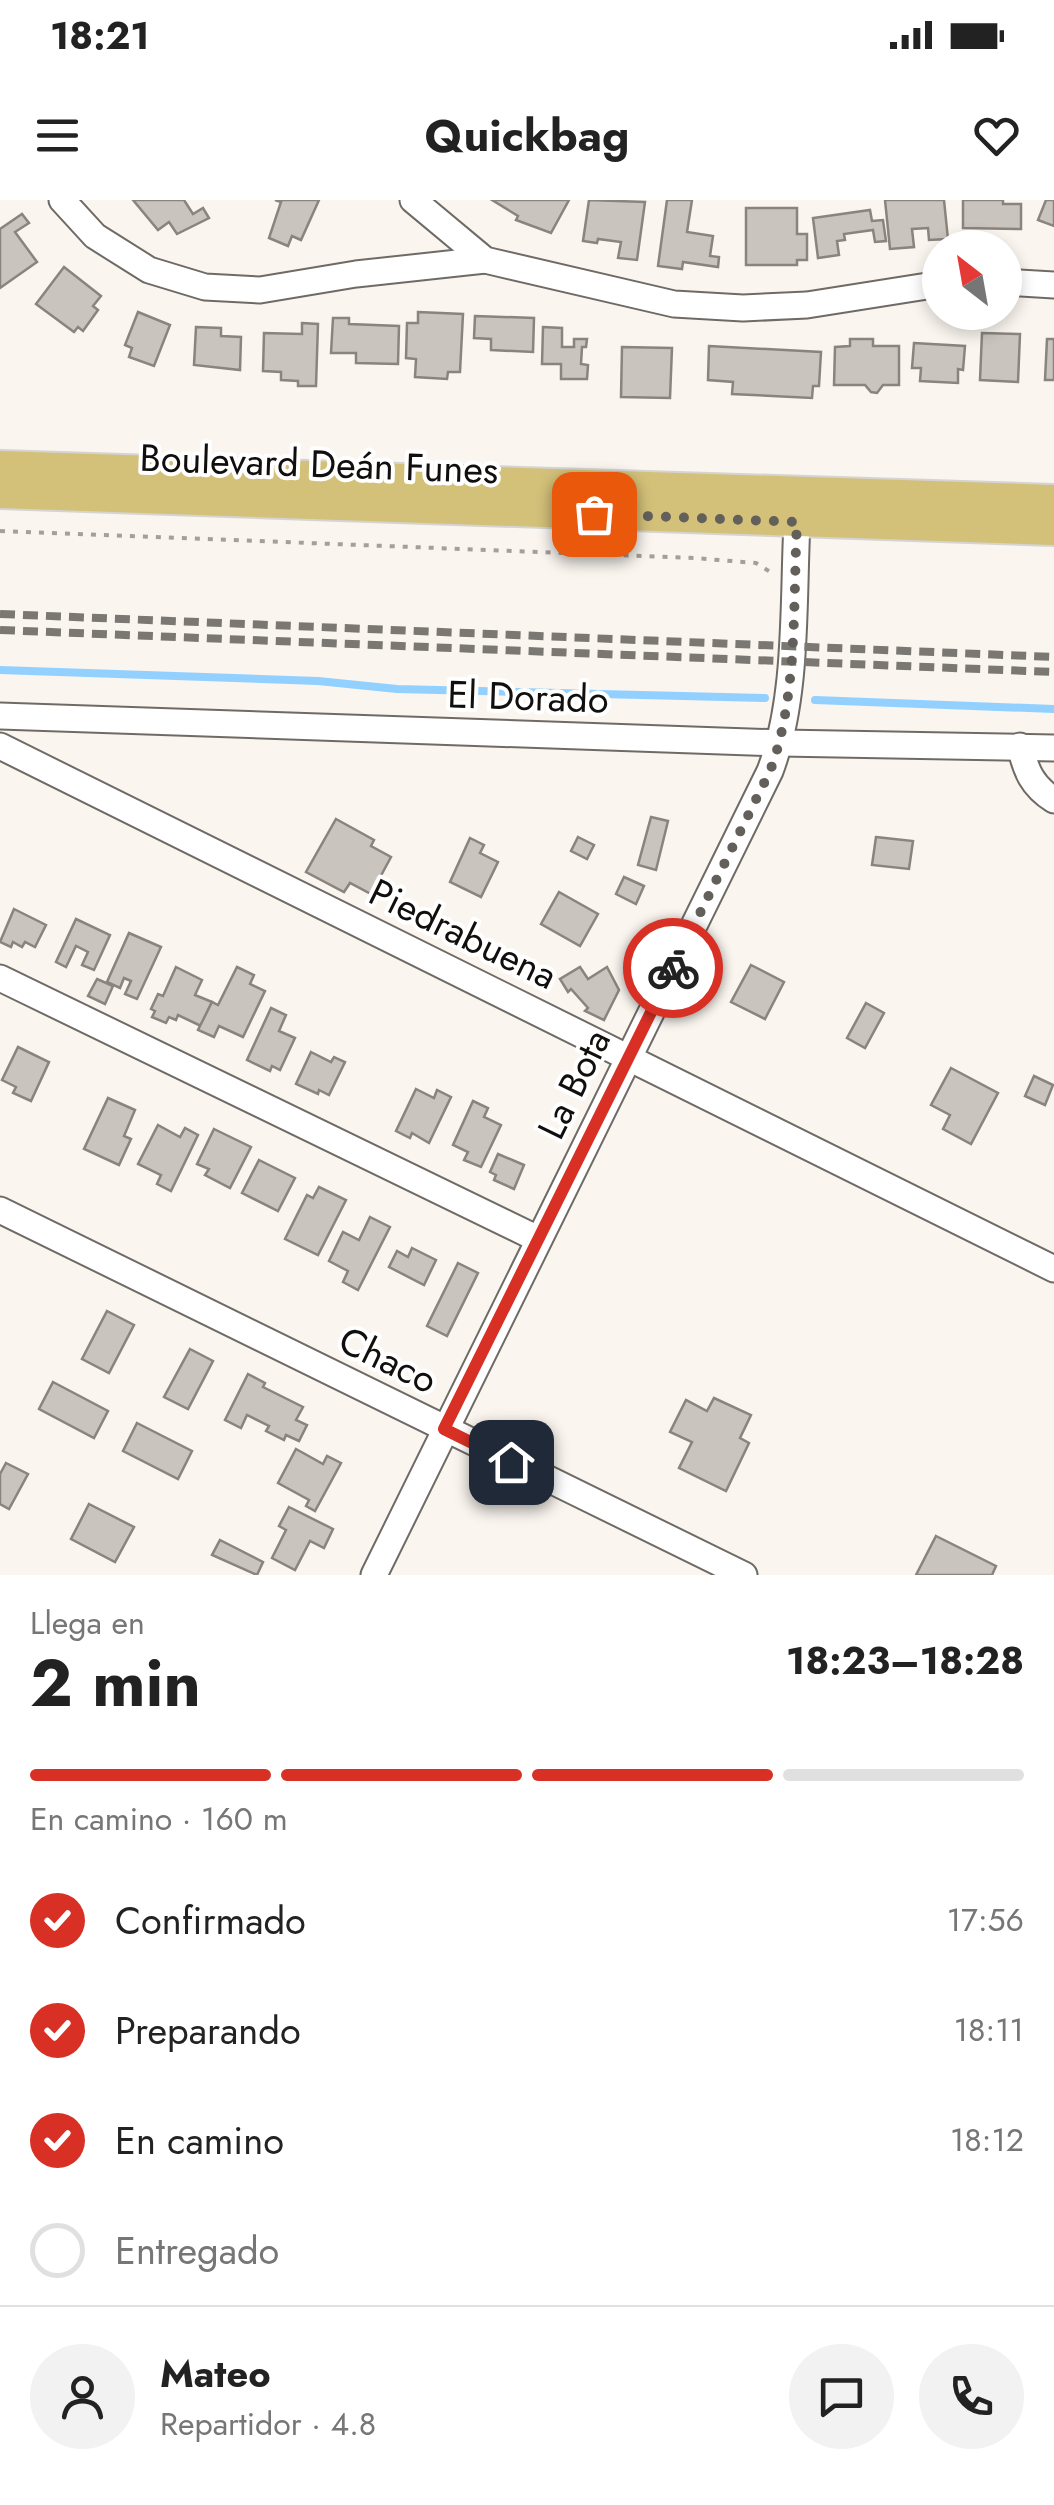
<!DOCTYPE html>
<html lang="es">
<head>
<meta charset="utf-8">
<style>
  :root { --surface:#fff; --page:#f2f2f2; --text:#222; --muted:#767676; --line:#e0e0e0; --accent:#d93025 }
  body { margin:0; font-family:Jost,sans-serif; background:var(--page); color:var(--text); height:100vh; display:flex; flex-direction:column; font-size:38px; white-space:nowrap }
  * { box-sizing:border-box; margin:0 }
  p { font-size:32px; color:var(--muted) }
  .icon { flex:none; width:55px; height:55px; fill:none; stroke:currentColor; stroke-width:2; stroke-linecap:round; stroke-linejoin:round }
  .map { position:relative; height:1375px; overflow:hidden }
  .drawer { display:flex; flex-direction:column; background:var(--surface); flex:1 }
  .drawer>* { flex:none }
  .needle { width:65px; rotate:329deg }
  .tools { position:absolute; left:922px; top:30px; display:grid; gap:20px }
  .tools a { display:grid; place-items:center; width:100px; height:100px; border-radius:50%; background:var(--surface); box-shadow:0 5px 15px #0003; font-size:50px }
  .pin { position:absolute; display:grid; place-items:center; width:85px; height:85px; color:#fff; margin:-42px; border-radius:20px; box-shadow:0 5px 15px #0006 }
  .courier { position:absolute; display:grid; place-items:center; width:100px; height:100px; margin:-50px; border:8px solid #d93025; border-radius:50%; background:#fff; color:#222; box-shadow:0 2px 12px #0007 }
  .head em { font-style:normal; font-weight:700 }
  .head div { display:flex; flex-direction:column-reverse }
  .head { display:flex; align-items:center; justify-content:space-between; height:170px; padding:0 30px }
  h1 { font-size:65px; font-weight:700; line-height:75px }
  .bar { display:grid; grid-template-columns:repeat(4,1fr); gap:15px 10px; align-content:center; height:120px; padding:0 30px }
  .bar i { height:12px; border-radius:8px; background:var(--line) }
  .bar .selected { background:var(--accent) }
  .bar p { grid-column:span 4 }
  .line { display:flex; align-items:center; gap:25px; padding:0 30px; border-top:2px solid var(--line) }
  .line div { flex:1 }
  .round { display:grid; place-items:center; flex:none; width:105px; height:105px; border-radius:52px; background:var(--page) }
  ol { padding:0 30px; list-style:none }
  li { display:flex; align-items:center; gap:30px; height:110px }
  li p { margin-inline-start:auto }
  li .icon { padding:10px; border-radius:50%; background:var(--accent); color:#fff; stroke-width:4 }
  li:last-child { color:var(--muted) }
  li i { width:55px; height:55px; border:5px solid var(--line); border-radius:50% }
  .status { display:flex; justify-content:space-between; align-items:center; height:70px; padding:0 50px; background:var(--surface); direction:ltr }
  .status svg { height:28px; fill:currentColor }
  header { display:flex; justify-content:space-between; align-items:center; height:130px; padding:0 30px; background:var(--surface); font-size:45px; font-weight:700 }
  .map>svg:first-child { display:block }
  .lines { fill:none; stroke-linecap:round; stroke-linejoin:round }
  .stream { stroke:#92d0ff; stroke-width:8 }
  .building { fill:#cac4bf; stroke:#89847e; stroke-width:2.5 }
  .minor-casing { stroke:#6f6a65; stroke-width:29 }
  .major-casing { stroke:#d4d4d3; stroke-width:36 }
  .path { stroke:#a39f9b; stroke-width:4; stroke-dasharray:5 8; stroke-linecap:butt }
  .minor { stroke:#fff; stroke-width:25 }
  .major { stroke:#d3c079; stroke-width:32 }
  .rail { stroke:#7b7874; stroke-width:8; stroke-dasharray:15 8; stroke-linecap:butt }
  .done { stroke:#63605c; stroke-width:10; stroke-dasharray:0 18 }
  .route { stroke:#d93025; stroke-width:12 }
  .labels { text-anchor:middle; stroke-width:8; stroke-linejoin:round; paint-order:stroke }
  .street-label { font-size:38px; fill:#110f0d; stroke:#fff }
</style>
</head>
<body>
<div class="status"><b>18:21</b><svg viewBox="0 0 49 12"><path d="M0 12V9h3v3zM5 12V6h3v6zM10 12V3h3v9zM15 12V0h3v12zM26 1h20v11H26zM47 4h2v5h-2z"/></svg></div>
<header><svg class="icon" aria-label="menu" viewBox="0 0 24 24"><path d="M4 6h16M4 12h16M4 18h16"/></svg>Quickbag<svg class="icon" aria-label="heart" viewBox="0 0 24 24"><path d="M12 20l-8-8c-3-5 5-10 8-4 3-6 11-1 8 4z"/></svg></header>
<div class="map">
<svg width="1054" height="1375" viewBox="0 0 1054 1375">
  <rect width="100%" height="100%" fill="#faf5ef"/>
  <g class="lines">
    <g class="stream">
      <polyline points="0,470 318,481 397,489 765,498"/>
      <polyline points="815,500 1054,509"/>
    </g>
  </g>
  <g class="building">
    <polygon points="133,0 184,0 193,14 203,8 209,18 177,34 169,22 158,30"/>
    <polygon points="275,0 319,0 301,40 292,36 288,46 269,38 281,2"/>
    <polygon points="492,0 569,0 551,33 516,20 518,16"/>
    <polygon points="589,0 645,2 637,60 618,58 621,42 598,39 597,43 583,41"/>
    <polygon points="667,0 692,0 687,32 713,36 710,56 719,57 718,67 683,62 682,69 658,66"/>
    <polygon points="885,0 944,0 948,39 929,40 928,28 912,29 914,47 890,49"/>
    <polygon points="963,0 1003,0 1003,4 1021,4 1021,29 963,28"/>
    <polygon points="1046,0 1054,0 1054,26 1038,20"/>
    <polygon points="746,8 797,8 797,34 807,34 807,60 797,60 797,65 746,65"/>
    <polygon points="870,10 872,21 883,20 886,41 875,42 873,30 844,34 845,40 837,41 839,55 818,58 813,18"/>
    <polygon points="22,14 29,23 15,32 37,62 0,88 0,29"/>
    <polygon points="64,67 101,96 93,106 98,110 83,131 78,127 74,132 36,104"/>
    <polygon points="138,112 170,125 154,166 129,157 132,148 125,145"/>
    <polygon points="418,112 463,114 460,172 448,172 447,179 415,177 416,159 406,158 407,123 418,123"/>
    <polygon points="475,116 534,118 533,152 491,150 491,139 474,138"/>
    <polygon points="333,118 349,118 349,124 399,126 398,164 356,163 356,153 331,153"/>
    <polygon points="302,123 318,124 316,186 298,186 298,181 281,180 281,172 263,171 264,133 302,134"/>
    <polygon points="196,127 221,128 221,136 241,137 240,170 194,165"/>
    <polygon points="543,127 562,128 562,147 574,147 574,139 587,139 586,147 582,147 581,164 588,165 587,179 561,179 561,164 542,164"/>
    <polygon points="982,133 1020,134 1018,182 980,180"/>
    <polygon points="850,139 873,139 873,146 899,146 899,185 883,185 877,193 871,192 865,185 834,185 835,147 850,146"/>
    <polygon points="1047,139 1054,139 1054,180 1045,180"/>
    <polygon points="914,143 965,146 963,170 958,169 958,183 920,181 921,168 912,168"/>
    <polygon points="709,146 821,152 819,186 813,186 812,198 732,194 733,182 708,180"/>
    <polygon points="622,147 672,148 670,198 621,197"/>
    <polygon points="651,617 668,621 656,670 638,665"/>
    <polygon points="336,619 374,640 371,646 391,657 371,694 350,683 344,692 306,672"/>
    <polygon points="578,637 594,645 587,659 571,651"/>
    <polygon points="876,637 913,641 909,669 872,665"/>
    <polygon points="470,638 484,645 480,653 498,662 481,697 450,682"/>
    <polygon points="624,677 644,686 636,704 616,694"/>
    <polygon points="559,692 598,714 580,746 541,724"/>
    <polygon points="14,709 46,725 35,747 25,742 22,747 13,742 11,747 0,742"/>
    <polygon points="76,719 110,735 94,770 82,765 88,752 76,746 66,767 56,762"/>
    <polygon points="129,733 161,747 137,799 125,794 131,781 124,778 120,788 107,782"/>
    <polygon points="751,765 784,782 765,819 731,802"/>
    <polygon points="176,767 202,780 195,795 212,802 201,826 178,815 176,820 169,817 166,823 152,817 155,811 151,809 158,794 163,796"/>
    <polygon points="237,767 254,775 250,784 265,791 243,837 219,826 214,837 198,830 212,802 218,805"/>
    <polygon points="580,767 588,779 607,767 619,790 604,820 585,811 588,808 571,789 568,792 560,779"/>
    <polygon points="97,779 113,786 105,804 88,796"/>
    <polygon points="866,803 884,813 865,848 847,838"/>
    <polygon points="271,808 286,815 279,831 295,838 280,870 272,866 270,871 247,860"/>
    <polygon points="18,847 49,862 31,901 13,893 16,887 2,880"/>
    <polygon points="311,852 331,862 334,857 345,862 329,895 319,890 318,894 296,884"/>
    <polygon points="951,868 998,893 971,944 943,929 950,915 931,905"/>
    <polygon points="1034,876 1053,885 1045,905 1025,896"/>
    <polygon points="416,889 434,898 437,890 451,897 429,943 412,933 410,938 396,931"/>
    <polygon points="108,898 135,910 124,936 131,939 119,965 84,949"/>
    <polygon points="473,901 488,908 484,917 501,925 481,967 464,960 468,952 453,945"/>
    <polygon points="158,925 180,937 185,928 198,935 171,991 157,984 161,975 138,964"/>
    <polygon points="214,929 251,947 230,988 205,975 209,969 197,964"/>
    <polygon points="498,954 524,965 514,989 494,980 496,975 490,972"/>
    <polygon points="259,960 295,978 278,1011 242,993"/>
    <polygon points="319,987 346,1000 318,1055 285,1039 307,995 313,998"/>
    <polygon points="370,1017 390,1027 358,1090 343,1082 348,1071 329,1061 343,1032 359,1040"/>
    <polygon points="412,1048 436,1060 424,1085 389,1067 397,1051 408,1057"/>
    <polygon points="458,1063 478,1073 447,1136 427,1126"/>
    <polygon points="107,1111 134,1125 109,1173 82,1159"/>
    <polygon points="190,1149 213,1161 188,1209 164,1197"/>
    <polygon points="248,1174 265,1183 263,1187 303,1207 296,1220 307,1225 299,1241 286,1235 284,1240 266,1231 269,1226 247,1215 241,1228 225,1220"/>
    <polygon points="53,1182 108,1211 94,1238 39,1209"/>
    <polygon points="714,1198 751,1215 740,1238 749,1243 726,1291 679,1268 692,1242 670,1232 686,1200 707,1211"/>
    <polygon points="137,1223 192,1251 178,1279 123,1251"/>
    <polygon points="296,1249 323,1264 327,1256 341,1263 315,1311 306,1306 309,1300 278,1283"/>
    <polygon points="6,1263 28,1274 9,1309 0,1304 0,1274"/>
    <polygon points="89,1304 134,1327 115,1362 71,1339"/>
    <polygon points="289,1307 333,1329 324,1348 310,1341 295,1370 272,1358 286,1330 279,1326"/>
    <polygon points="936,1336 996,1366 992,1375 916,1375"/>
    <polygon points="220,1340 263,1362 257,1375 212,1355"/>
  </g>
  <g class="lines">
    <g class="minor-casing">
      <g id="minor">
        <polyline points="62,0 95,36 149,70 205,87 260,90 356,74 485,60"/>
        <polyline points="413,0 485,60 674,104 743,108 807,105 940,84"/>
        <polyline points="1005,82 1054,85"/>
        <polyline points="0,516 781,543 1054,548"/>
        <polyline points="0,546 1054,1069"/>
        <path d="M1020 546C1026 571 1032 586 1054 600"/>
        <polyline points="0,778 538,1039"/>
        <polyline points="0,1010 744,1375"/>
        <path d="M374 1375 770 571C800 492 792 389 798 305"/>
      </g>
    </g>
    <g class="major-casing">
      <g id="major">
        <polyline points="0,267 1054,301"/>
        <polyline points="0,292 1054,329"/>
      </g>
    </g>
    <polyline class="path" points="0,331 694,358 756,363 772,373"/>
    <use href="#minor" class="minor"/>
    <use href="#major" class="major"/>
    <g class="rail">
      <polyline points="0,414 1054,457"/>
      <polyline points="0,430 1054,472"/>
    </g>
  </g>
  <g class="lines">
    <path class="done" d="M594 314 797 322C793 400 798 498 770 571L673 768"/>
    <polyline class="route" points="511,1262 444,1229 673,768"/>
  </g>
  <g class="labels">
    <g class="street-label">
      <text transform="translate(319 264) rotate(2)" y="13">Boulevard Deán Funes</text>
      <text transform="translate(528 497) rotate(2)" y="13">El Dorado</text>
      <text transform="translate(463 734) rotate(26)" y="13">Piedrabuena</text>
      <text transform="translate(574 884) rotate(-64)" y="13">La Bota</text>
      <text transform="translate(388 1160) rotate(26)" y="13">Chaco</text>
    </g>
  </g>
</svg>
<div class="tools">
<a><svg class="needle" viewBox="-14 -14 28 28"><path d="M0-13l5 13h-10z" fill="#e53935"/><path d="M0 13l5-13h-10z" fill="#767676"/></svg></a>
</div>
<div class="pin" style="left:594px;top:314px;background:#ea580c"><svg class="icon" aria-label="bag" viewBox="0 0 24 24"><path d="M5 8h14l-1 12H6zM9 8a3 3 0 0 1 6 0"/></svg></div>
<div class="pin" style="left:511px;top:1262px;background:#1f2937"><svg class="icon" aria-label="home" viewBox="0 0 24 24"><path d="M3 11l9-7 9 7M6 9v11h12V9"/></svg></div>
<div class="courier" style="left:673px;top:768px"><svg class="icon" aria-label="bike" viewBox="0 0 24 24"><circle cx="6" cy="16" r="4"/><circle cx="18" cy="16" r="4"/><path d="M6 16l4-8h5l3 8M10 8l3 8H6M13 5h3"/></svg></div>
</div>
<section class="drawer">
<div class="head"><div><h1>2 min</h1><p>Llega en</p></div><em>18:23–18:28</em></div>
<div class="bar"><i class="selected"></i><i class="selected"></i><i class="selected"></i><i></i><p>En camino · 160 m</p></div>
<ol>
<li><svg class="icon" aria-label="check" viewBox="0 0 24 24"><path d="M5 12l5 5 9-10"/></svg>Confirmado<p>17:56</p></li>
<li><svg class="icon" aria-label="check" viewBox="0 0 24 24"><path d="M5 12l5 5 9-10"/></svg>Preparando<p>18:11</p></li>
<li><svg class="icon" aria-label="check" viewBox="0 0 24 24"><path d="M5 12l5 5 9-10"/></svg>En camino<p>18:12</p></li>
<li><i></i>Entregado</li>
</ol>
<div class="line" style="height:180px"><a class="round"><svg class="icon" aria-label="person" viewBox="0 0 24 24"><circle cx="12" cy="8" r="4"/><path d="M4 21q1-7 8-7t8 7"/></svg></a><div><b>Mateo</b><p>Repartidor · 4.8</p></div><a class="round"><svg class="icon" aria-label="chat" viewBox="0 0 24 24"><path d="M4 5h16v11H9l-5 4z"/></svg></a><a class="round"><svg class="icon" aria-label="phone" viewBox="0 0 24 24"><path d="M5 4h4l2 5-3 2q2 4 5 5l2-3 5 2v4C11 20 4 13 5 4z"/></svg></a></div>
</section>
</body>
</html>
